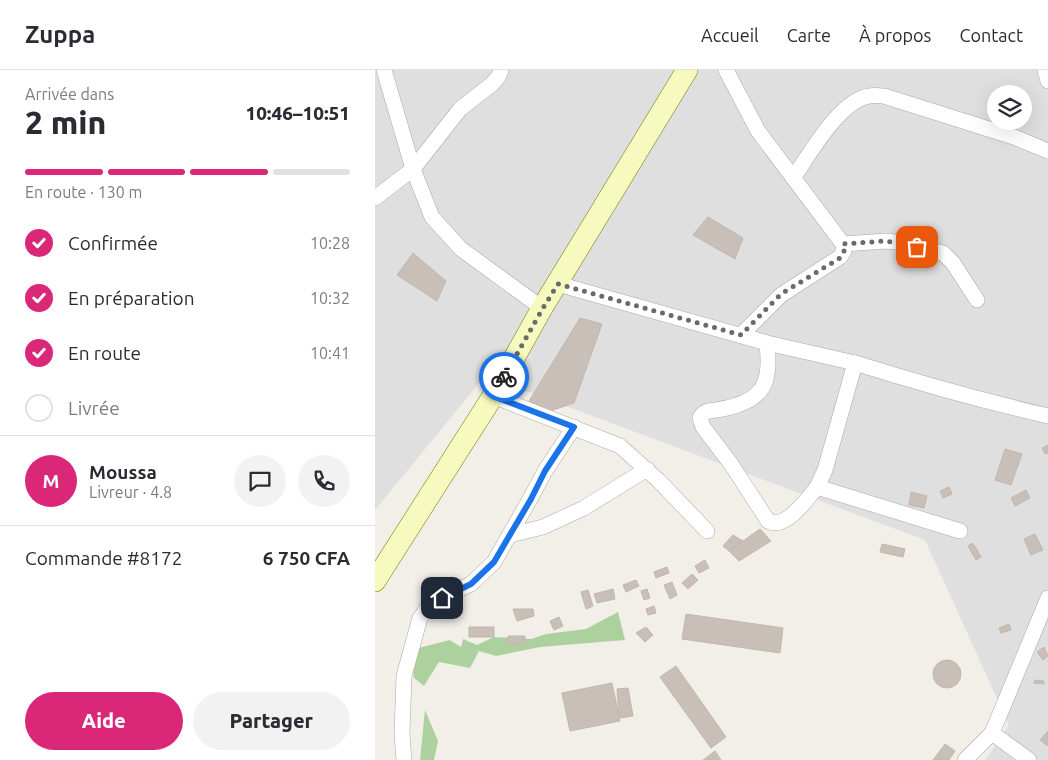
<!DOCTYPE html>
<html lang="fr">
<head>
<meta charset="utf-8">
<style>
  :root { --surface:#fff; --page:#f2f2f3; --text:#2b2b33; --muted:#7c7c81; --line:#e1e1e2; --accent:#db2777 }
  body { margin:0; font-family:Ubuntu,sans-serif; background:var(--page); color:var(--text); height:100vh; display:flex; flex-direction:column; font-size:19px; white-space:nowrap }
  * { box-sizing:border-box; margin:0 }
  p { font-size:16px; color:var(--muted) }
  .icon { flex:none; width:28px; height:28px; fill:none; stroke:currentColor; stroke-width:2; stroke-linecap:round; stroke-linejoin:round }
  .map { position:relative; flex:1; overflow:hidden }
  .drawer { display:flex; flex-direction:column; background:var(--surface); width:375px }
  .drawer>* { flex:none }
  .tools { position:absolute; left:612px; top:15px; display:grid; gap:10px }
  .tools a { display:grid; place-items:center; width:45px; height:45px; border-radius:50%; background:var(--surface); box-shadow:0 5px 20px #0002; font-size:25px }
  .pin { position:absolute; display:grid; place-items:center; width:42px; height:42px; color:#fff; margin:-21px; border-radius:10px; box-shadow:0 2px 8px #0006 }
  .courier { position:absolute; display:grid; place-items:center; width:50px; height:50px; margin:-25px; border:4px solid #1a73e8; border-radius:50%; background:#fff; color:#222; box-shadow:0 1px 6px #0007 }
  .headline em { font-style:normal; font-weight:800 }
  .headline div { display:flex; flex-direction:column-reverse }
  .headline { display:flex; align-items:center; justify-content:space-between; height:85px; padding:0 25px }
  h1 { font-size:32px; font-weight:800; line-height:38px }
  .bar { display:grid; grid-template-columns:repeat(4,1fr); gap:8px 5px; align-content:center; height:60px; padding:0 25px }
  .bar i { height:6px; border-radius:4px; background:var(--line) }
  .bar .on { background:var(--accent) }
  .bar p { grid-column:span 4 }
  .line { display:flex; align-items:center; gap:12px; padding:0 25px; border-top:1px solid var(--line) }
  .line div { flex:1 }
  .round { display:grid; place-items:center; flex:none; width:52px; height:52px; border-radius:26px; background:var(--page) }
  ol { padding:0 25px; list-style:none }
  li { display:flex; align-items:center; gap:15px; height:55px }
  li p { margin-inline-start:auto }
  li .icon { padding:5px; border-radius:50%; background:var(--accent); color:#fff; stroke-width:4 }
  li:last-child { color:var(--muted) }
  li i { width:28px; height:28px; border:2px solid var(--line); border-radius:50% }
  .button { display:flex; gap:10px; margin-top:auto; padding:10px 25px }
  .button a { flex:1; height:58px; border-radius:30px; background:var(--accent); color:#fff; font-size:20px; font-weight:800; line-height:58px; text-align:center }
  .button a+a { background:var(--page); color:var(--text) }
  header { display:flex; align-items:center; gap:30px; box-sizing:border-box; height:70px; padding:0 25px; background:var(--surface); border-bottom:1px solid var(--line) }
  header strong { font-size:24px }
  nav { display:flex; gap:28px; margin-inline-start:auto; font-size:18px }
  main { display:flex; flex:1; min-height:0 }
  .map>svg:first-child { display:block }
  .residential { fill:#e0dfdf; fill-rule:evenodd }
  .forest { fill:#add19e }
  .building { fill:#c7bfb8; stroke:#c4b6ab }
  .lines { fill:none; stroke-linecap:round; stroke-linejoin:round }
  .street-casing { stroke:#a9a9a9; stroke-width:16 }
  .secondary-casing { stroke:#707d05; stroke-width:22 }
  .street { stroke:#fff; stroke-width:15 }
  .secondary { stroke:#f7fabf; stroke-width:21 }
  .done { stroke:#6b6a68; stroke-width:5; stroke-dasharray:0 9 }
  .route { stroke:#1a73e8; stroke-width:6 }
</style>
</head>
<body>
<header>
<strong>Zuppa</strong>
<nav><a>Accueil</a><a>Carte</a><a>À propos</a><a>Contact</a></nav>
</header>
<main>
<section class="drawer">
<div class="headline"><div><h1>2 min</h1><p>Arrivée dans</p></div><em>10:46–10:51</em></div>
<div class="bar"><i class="on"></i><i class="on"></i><i class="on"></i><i></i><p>En route · 130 m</p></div>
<ol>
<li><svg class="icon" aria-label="check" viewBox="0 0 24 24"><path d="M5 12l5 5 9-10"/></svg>Confirmée<p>10:28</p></li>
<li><svg class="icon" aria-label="check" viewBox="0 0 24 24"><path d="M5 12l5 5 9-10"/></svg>En préparation<p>10:32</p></li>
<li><svg class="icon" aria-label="check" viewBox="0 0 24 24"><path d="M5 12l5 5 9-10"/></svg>En route<p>10:41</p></li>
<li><i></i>Livrée</li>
</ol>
<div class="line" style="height:90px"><b class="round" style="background:var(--accent);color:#fff">M</b><div><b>Moussa</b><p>Livreur · 4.8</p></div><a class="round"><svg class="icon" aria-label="chat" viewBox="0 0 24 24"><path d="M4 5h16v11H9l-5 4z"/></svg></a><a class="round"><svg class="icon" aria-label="phone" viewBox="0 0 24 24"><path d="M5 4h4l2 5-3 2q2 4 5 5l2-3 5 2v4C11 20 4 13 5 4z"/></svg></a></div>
<div class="line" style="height:65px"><div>Commande #8172</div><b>6 750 CFA</b></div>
<div class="button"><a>Aide</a><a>Partager</a></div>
</section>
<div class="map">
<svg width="673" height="690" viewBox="0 0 673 690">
  <rect width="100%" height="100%" fill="#f2efe9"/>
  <path class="residential" d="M0 0H673V690H610L634 655 550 470 110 306 0 440ZM621 24H649V51H621Z"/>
  <g class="forest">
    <polygon points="243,542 250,570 165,577 121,586 104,581 95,598 64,592 49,616 39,608 35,580 75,570 86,577 88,569 102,575 119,567 156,569 171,564 211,559"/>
    <polygon points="50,640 63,671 59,690 45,690"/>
  </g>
  <g class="building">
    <polygon points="333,147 368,168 360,189 318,165"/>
    <polygon points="38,183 71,211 62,231 22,205"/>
    <polygon points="205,248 227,254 199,333 172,342 154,331"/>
    <polygon points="673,375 673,383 670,384 667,378"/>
    <polygon points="630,379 647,384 636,415 620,410"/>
    <polygon points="574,417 577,424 568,428 565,421"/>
    <polygon points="651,420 655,428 640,436 636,428"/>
    <polygon points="536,422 552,426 549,438 534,435"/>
    <polygon points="385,459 396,471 364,491 354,481"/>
    <polygon points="660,464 668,480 656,485 649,469"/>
    <polygon points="358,465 368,471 354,481 348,476"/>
    <polygon points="598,473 606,487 601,490 593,476"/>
    <polygon points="507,474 530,479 528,487 505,482"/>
    <polygon points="330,490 334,498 324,503 320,496"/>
    <polygon points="292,497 294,503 281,508 279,502"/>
    <polygon points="317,504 323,510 313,519 307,513"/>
    <polygon points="261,510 264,516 251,522 248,515"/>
    <polygon points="297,512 302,525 295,529 289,515"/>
    <polygon points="238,519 240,529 222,533 219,524"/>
    <polygon points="272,519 275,528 269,530 266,521"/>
    <polygon points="213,520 218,536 211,539 206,522"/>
    <polygon points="279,536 281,543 273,545 271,539"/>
    <polygon points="138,539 158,539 159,546 142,551"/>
    <polygon points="311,544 408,558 405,583 307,569"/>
    <polygon points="184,547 188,556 179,560 175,551"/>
    <polygon points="634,554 636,560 626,563 624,558"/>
    <rect x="94" y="557" width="25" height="10"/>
    <polygon points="271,557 278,565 270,572 261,563"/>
    <polygon points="133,566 150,566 150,575 132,574"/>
    <polygon points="669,577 673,586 668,590 662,582"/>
    <circle cx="572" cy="604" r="14"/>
    <polygon points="301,596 351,667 336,678 285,607"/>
    <polygon points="660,610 669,611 669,614 659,613"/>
    <polygon points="237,613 245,651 195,661 187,623"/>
    <polygon points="253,618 258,646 244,648 242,619"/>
    <polygon points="673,661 673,676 665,670"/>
    <polygon points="570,674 580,681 574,690 558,690"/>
    <polygon points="340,681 346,690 328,690"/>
  </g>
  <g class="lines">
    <g class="street-casing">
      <g id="street">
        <polyline points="9,0 38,99 57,147 86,179 167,238"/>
        <polyline points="351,0 383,61 468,174 469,181 465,187 406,225 366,265"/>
        <polyline points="670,0 673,11"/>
        <path d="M418 108C435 84 464 31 494 26 499 25 505 26 509 26L639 67 673 81"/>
        <polyline points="0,128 38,99 85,39 117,14 124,6 126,0"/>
        <polyline points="468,174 511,171 528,173 568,183 578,193 602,230"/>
        <polyline points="183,214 392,273 480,293 450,400 442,417"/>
        <path d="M392 273C393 283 394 294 392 304 389 329 362 337 341 340 334 341 328 341 325 348L328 357 356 394 393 451C410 461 432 429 442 417L585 461"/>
        <path d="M480 293C544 313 608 331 673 346"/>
        <polyline points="118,326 245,376 283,410 332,461"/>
        <polyline points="135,465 168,457 209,438 272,399"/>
        <polyline points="617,663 654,690"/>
        <polyline points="29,690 27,664 29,606 45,548 57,532 96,514 119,492 155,429 170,401 199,357"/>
        <polyline points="590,690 617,663 673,528"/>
      </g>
    </g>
    <g class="secondary-casing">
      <polyline id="secondary" points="0,511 118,326 167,238 312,0"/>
    </g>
    <use href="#street" class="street"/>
    <use href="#secondary" class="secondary"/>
  </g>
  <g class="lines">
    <polyline class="done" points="129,307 168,238 183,214 366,265 406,224 465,188 469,181 468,174 511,171 542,177"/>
    <polyline class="route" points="67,528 96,514 119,492 156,429 170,401 199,357 118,326 129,307"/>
  </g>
</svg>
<div class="tools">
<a><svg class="icon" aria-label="layers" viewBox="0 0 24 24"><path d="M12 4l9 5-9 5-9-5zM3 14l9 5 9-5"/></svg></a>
</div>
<div class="pin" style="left:542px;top:177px;background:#ea580c"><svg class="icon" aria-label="bag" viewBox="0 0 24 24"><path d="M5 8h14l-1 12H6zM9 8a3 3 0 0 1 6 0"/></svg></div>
<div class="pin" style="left:67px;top:528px;background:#1f2937"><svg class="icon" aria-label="home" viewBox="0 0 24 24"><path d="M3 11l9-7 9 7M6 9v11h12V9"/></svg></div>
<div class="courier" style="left:129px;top:307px"><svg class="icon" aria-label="bike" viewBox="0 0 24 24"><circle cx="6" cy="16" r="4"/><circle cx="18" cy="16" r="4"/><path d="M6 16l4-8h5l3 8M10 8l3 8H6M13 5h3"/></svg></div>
</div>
</main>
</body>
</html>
